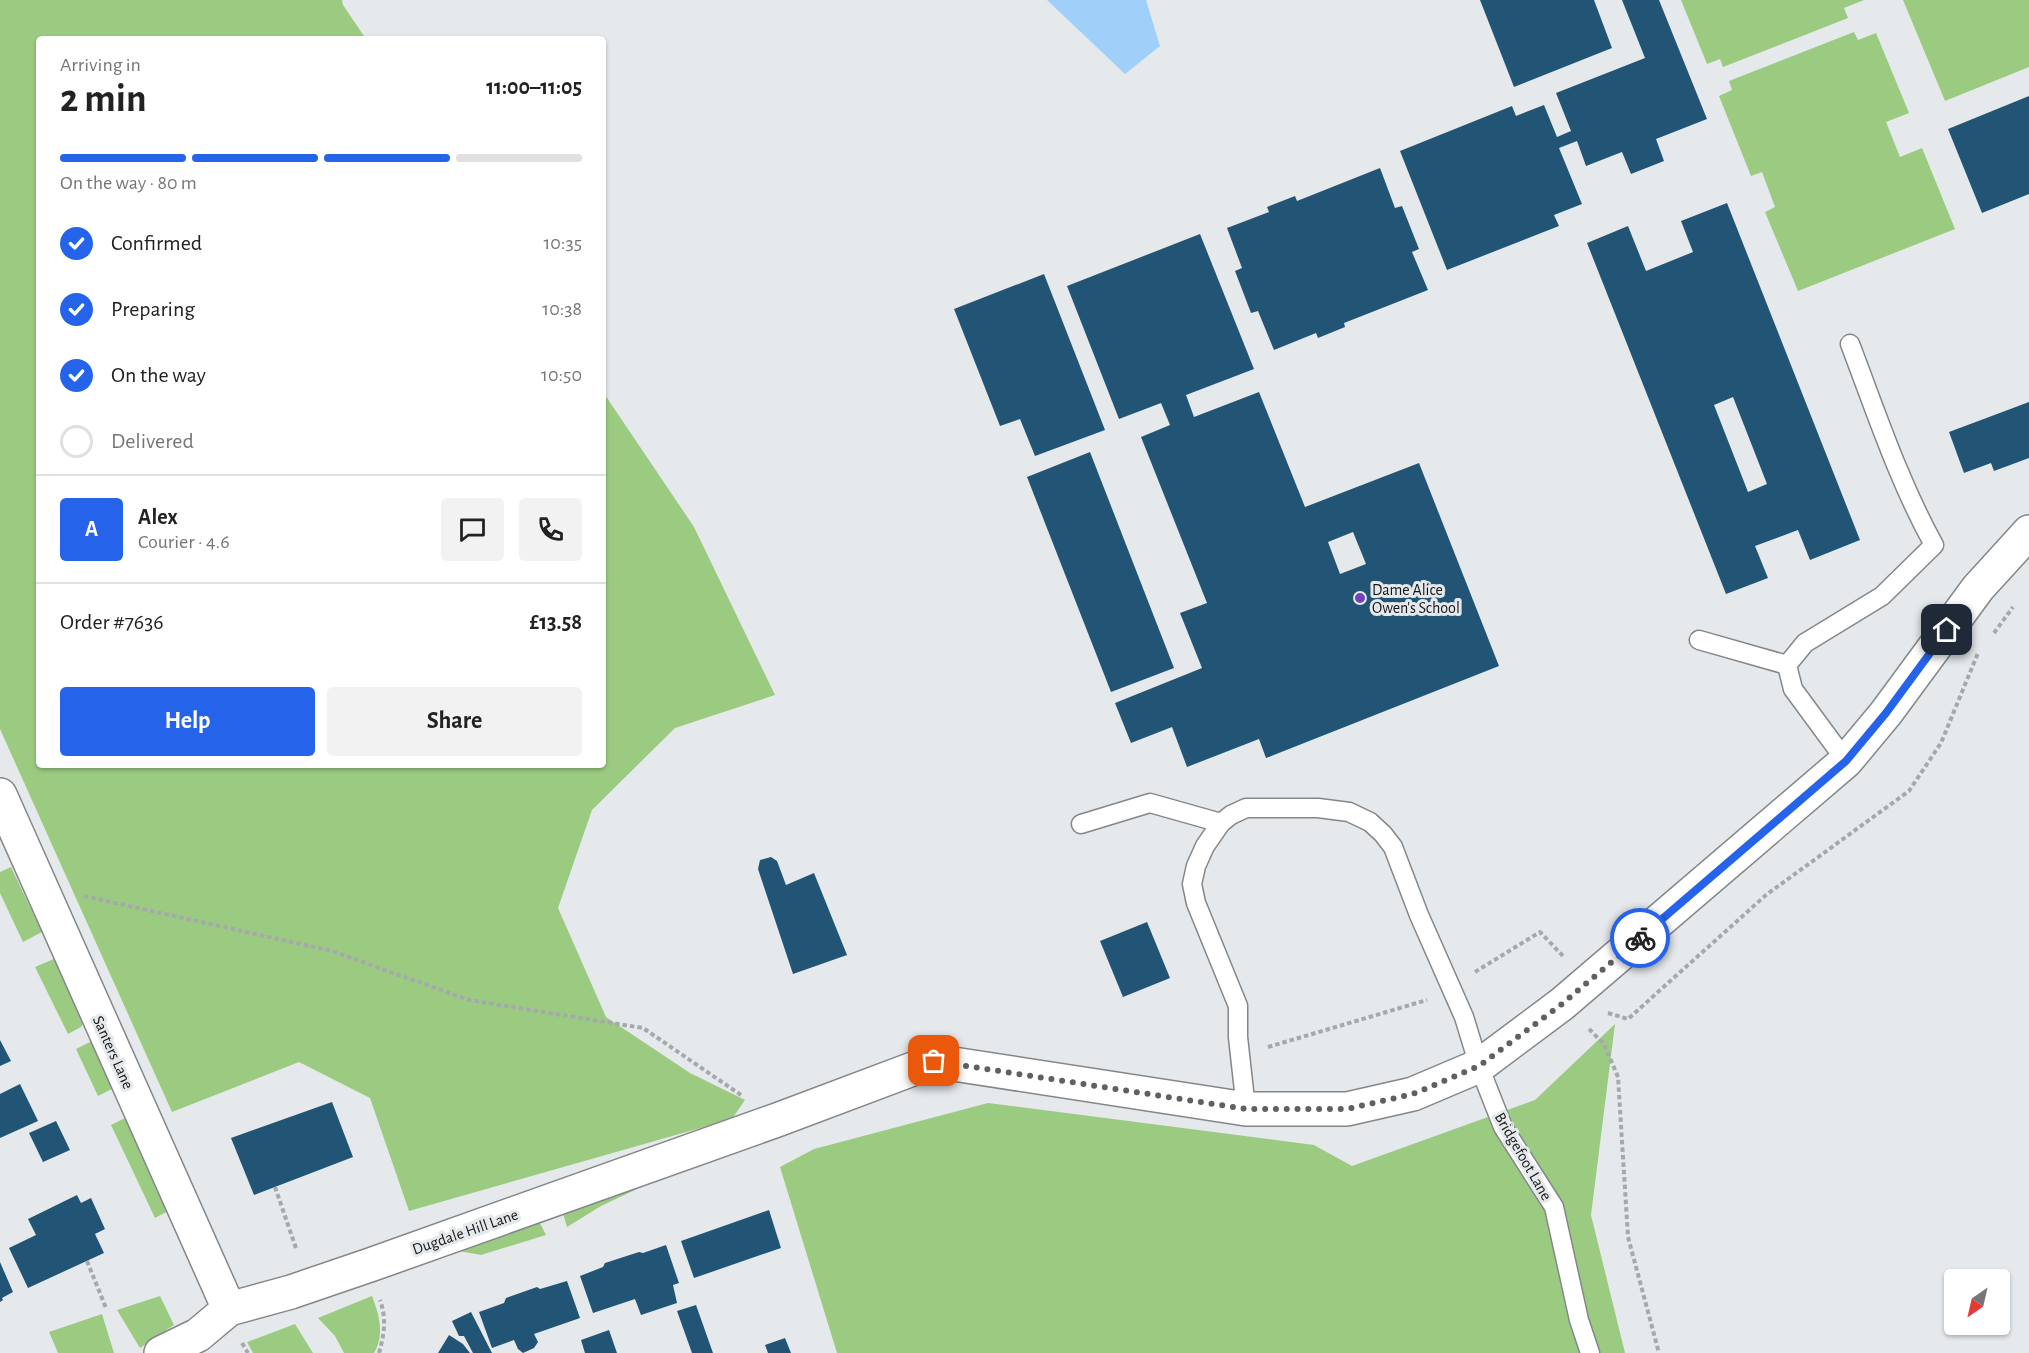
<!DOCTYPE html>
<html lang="en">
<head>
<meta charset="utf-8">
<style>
  :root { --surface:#fff; --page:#f2f2f2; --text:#222; --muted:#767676; --line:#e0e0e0; --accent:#2563eb }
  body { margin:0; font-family:"Alegreya Sans",sans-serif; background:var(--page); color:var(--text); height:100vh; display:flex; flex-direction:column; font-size:22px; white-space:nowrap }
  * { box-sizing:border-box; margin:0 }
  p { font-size:20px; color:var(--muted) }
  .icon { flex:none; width:33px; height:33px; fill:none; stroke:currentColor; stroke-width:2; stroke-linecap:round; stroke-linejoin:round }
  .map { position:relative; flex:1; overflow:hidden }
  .panel { position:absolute; left:36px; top:36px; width:570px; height:732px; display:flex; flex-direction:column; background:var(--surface); border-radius:6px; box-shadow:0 2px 4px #0004 }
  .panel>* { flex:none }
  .needle { width:39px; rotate:214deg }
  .buttons { position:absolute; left:1944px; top:1269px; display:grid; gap:12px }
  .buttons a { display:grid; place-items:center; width:66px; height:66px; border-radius:6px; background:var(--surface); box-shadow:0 2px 4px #0004; font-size:30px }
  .pin { position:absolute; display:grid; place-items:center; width:51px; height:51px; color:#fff; margin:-26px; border-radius:12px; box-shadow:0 3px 9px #0006 }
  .courier { position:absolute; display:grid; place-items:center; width:60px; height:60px; margin:-30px; border:4px solid #2563eb; border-radius:50%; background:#fff; color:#222; box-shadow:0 2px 8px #0007 }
  .summary em { font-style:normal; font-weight:700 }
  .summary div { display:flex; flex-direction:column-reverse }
  .summary { display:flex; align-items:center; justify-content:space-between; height:102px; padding:0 24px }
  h1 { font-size:39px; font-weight:700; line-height:45px }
  .bar { display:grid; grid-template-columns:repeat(4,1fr); gap:9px 6px; align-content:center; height:72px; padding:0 24px }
  .bar i { height:8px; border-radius:4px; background:var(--line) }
  .bar .current { background:var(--accent) }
  .bar p { grid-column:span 4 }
  .line { display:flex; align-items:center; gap:15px; padding:0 24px; border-top:2px solid var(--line) }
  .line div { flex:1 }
  .round { display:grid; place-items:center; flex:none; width:63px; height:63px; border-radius:6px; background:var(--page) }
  ol { padding:0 24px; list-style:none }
  li { display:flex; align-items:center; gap:18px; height:66px }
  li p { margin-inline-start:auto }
  li .icon { padding:6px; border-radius:50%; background:var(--accent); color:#fff; stroke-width:4 }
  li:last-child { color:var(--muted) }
  li i { width:33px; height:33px; border:3px solid var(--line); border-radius:50% }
  .button { display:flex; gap:12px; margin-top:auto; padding:12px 24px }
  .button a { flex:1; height:69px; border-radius:6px; background:var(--accent); color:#fff; font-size:24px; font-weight:700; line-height:69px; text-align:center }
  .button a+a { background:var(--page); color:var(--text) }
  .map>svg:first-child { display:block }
  .green { fill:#9bcb80 }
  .water { fill:#a0cff9 }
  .building { fill:#225575; fill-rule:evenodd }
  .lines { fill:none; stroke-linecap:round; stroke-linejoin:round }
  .lane-casing { stroke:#84878a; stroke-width:21 }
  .street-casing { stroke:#84878a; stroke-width:36 }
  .path { stroke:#a6a9ac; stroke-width:4; stroke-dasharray:4.5 3; stroke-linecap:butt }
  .lane { stroke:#fff; stroke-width:18 }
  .street { stroke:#fff; stroke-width:33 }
  .done { stroke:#5e6062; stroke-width:6; stroke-dasharray:0 10.8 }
  .route { stroke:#2563eb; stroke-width:8 }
  .poi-dot { fill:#7443bb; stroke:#e5e9ec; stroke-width:2 }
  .labels { text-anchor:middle; stroke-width:6; stroke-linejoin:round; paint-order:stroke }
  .poi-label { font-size:16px; fill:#161718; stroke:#e5e9ec; text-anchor:start }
  .street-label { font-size:16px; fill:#161718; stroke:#e5e9ec }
</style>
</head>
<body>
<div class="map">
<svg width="2029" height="1353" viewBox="0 0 2029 1353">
  <rect width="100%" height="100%" fill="#e5e9ec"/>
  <g class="green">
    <polygon points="0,0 342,0 343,5 366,39 39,39 39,765 603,765 603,392 694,527 775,695 675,728 592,810 558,908 606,1017 690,1073 745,1100 732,1119 409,1211 370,1098 299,1062 172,1112 0,729"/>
    <polygon points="1681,0 1864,0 1844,8 1848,18 1723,67 1720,59 1707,64"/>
    <polygon points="1903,0 2029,0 2029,67 1945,101"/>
    <polygon points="1854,32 1858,40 1876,33 1909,113 1886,122 1900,157 1922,148 1955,229 1798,291 1765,212 1775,207 1762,172 1751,176 1719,96 1732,90 1729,81"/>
    <polygon points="11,867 42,932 23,942 0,893 0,872"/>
    <polygon points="56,958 85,1020 81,1027 68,1034 35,967"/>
    <polygon points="1615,1024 1591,1215 1625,1353 837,1353 780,1167 814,1149 988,1103 1314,1145 1352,1166 1535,1100"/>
    <polygon points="96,1039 118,1086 98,1096 76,1049"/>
    <polygon points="125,1118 170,1210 155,1218 111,1125"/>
    <polygon points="630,1185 637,1189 601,1206 567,1227 562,1210"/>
    <polygon points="534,1221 540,1223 546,1235 481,1255 459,1251"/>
    <polygon points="160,1296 174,1325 140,1348 117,1310"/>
    <path d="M372 1296C379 1314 385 1335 374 1353H344L335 1336 318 1318Z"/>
    <polygon points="102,1314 114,1353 58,1353 49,1332"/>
    <polygon points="295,1324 313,1353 253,1353 247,1342"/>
  </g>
  <polygon class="water" points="1047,0 1146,0 1160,46 1125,74"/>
  <g class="building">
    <polygon points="1480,0 1594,0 1612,48 1514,87"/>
    <polygon points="1622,0 1659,0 1707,119 1656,139 1664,161 1631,174 1622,152 1586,166 1577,141 1559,148 1582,204 1554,215 1559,226 1447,270 1400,151 1512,106 1516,116 1544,105 1557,137 1571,131 1556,93 1645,58"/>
    <polygon points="2029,96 2029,194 1982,213 1948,129"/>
    <polygon points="1380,168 1395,208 1402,206 1419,249 1412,252 1428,290 1344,323 1345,327 1318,338 1316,333 1274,350 1258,311 1251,313 1235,271 1242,268 1227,228 1269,212 1267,207 1295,196 1297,201"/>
    <path d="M1727 203 1860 540 1810 560 1798 530 1755 546 1768 578 1726 594 1587 243 1628 226 1646 271 1693 252 1681 221ZM1733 397 1767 484 1748 492 1714 405Z"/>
    <path d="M1200 234 1254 369 1186 395 1194 417 1259 392 1305 507 1419 463 1499 666 1266 758 1259 739 1187 767 1172 727 1131 743 1115 703 1202 668 1180 613 1207 603 1141 437 1170 425 1161 403 1119 419 1067 286ZM1353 532 1366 564 1340 574 1328 542Z"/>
    <polygon points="1044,274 1105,430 1035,456 1020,419 1000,426 954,309"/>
    <polygon points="2029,402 2029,458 1994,471 1991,463 1964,473 1949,432"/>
    <polygon points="1090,452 1174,668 1111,692 1027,477"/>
    <polygon points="771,857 777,861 786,885 814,873 847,955 793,974 758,869 760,860"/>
    <polygon points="1147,922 1170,978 1123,997 1100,941"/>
    <polygon points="0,1040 11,1061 0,1066"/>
    <polygon points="20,1084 38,1121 0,1138 0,1094"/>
    <polygon points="332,1102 353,1157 254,1195 231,1138"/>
    <polygon points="56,1121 70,1150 43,1162 29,1133"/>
    <polygon points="77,1195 81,1203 91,1198 105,1229 95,1234 104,1253 28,1288 9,1248 36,1235 28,1219"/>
    <polygon points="769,1210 781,1248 694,1278 681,1241"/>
    <polygon points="666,1245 679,1283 673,1285 677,1303 641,1315 635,1299 593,1313 580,1276 603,1267 605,1263 639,1252 643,1253"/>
    <polygon points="0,1262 13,1292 2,1298 3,1300 0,1302"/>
    <polygon points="567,1281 580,1318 534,1334 538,1342 534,1348 523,1353 518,1349 514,1340 492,1348 479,1312 504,1303 506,1298 537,1287 540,1289"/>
    <polygon points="696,1305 713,1353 692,1353 677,1311"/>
    <polygon points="471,1312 492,1353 473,1353 464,1336 459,1336 452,1321"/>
    <polygon points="609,1330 617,1353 585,1353 581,1340"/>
    <polygon points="449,1335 463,1344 470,1353 438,1353"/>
    <polygon points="785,1338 791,1353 768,1353 765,1345"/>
  </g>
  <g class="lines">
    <g class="lane-casing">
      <g id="lane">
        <polyline points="1699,640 1787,665"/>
        <path d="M1846 761 1793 689 1787 665 1805 643 1882 596 1934 545C1899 482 1876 412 1850 344"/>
        <polyline points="1081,824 1150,803 1221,823"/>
        <polyline points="1246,1109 1238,1037 1238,1006 1196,903 1192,884 1196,866 1205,846 1221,823 1231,815 1246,808 1318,808 1349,812 1370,822 1383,834 1393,847 1419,915 1464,1017 1479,1066 1503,1127 1554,1207 1579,1320 1590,1353"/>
      </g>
    </g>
    <g class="street-casing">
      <g id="street">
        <polyline points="0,795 229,1309"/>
        <polyline points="161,1353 198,1335 229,1309 291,1292 370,1265 777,1120 934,1061 1246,1109 1347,1109 1413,1094 1479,1066 1562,1004 1846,761 1886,713 1978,588 2029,532"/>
      </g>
    </g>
    <g class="path">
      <polyline points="1994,633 2013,607"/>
      <polyline points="84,896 332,951 469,1000 643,1028 741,1095"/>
      <polyline points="1475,972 1540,932 1563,956"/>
      <polyline points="1608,1013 1628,1019 1766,895 1909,791 1941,743 1978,653"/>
      <polyline points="1589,1029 1604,1044 1618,1077 1628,1237 1659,1353"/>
      <polyline points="1268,1047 1427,1000"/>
      <polyline points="275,1187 297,1251"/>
      <polyline points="87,1261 106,1308"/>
      <polyline points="242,1343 248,1353"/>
      <path d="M379 1353C384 1335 387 1319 380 1300"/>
    </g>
    <use href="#lane" class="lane"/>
    <use href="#street" class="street"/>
  </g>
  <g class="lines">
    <polyline class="done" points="934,1061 1246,1109 1347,1109 1413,1094 1479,1066 1562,1004 1640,938"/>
    <polyline class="route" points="1640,938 1846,761 1886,713 1947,630"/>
  </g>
  <circle class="poi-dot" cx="1360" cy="598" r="6"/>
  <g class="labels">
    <g class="poi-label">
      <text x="1372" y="595">Dame Alice<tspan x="1372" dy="18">Owen's School</tspan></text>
    </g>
    <g class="street-label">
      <text transform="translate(114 1052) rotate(66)" y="6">Santers Lane</text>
      <text transform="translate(1524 1156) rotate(60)" y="6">Bridgefoot Lane</text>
      <text transform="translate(465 1231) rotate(-19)" y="6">Dugdale Hill Lane</text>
    </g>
  </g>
</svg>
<div class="buttons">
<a><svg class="needle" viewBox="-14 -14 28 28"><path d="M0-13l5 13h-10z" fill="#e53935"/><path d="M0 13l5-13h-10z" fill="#767676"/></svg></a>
</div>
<div class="pin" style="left:934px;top:1061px;background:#ea580c"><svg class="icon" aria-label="bag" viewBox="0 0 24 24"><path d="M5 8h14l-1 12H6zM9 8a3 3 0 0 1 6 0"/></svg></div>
<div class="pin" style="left:1947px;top:630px;background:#1f2937"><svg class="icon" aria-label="home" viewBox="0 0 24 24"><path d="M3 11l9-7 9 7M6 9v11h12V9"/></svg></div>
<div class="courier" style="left:1640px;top:938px"><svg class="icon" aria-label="bike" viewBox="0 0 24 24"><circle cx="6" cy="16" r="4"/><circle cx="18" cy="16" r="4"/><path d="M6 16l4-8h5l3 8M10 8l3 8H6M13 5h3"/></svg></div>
<section class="panel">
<div class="summary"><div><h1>2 min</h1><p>Arriving in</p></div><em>11:00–11:05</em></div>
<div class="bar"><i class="current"></i><i class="current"></i><i class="current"></i><i></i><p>On the way · 80 m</p></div>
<ol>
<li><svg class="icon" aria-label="check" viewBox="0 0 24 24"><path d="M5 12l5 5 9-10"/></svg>Confirmed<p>10:35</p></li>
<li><svg class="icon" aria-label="check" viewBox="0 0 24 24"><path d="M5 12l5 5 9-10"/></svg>Preparing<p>10:38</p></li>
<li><svg class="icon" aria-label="check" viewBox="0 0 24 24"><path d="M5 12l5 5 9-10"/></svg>On the way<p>10:50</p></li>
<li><i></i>Delivered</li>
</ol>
<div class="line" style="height:108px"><b class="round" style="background:var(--accent);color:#fff">A</b><div><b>Alex</b><p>Courier · 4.6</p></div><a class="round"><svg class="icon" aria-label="chat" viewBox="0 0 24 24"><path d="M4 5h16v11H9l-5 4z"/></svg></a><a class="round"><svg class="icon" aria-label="phone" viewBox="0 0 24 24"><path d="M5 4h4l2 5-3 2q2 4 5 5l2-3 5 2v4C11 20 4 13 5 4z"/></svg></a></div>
<div class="line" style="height:78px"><div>Order #7636</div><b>£13.58</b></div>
<div class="button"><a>Help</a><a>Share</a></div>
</section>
</div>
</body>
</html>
